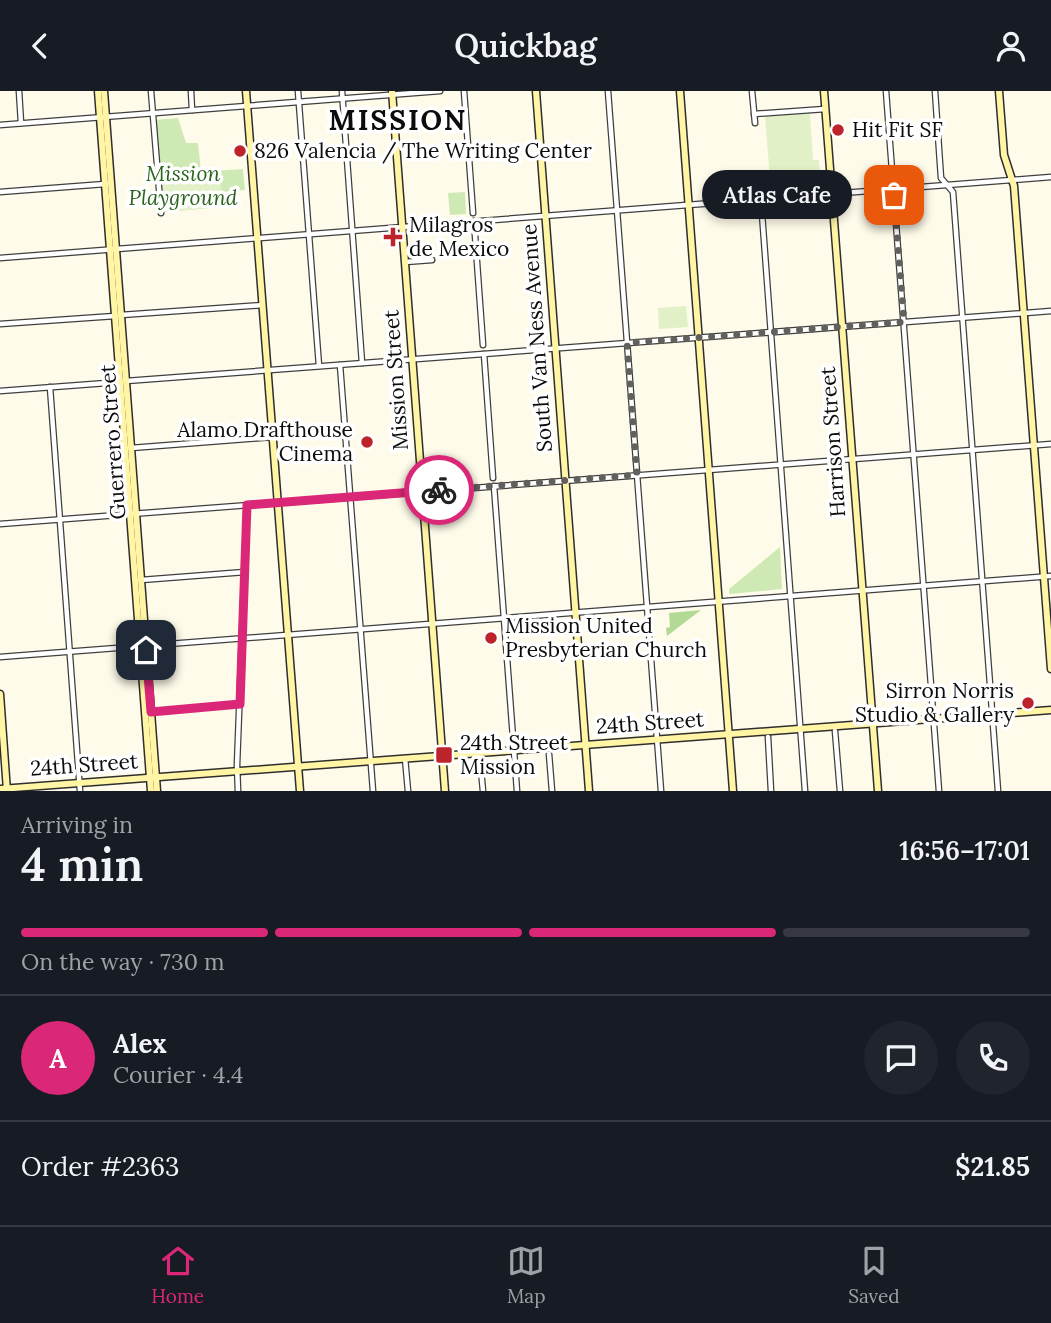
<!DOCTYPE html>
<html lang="en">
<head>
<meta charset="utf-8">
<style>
  :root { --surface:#171b24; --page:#20242c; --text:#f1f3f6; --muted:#9ea1a6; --line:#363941; --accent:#db2777 }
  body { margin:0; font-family:Lora,serif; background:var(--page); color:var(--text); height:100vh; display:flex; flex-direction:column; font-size:26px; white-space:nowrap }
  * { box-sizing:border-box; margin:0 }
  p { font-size:23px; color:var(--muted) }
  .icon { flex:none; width:38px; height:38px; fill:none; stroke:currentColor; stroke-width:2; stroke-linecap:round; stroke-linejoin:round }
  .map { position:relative; height:700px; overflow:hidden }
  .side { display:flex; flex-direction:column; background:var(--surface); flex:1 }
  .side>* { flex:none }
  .pin { position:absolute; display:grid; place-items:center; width:60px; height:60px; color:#fff; margin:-30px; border-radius:14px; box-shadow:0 4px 10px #0006 }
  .courier { position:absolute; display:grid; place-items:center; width:70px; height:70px; margin:-35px; border:5px solid #db2777; border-radius:50%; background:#fff; color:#222; box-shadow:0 2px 9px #0007 }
  .bubble { position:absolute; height:49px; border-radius:24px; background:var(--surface); box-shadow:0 4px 10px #0003; font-size:23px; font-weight:600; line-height:49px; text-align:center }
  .headline em { font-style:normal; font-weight:600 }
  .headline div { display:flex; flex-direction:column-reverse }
  .headline { display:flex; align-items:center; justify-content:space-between; height:119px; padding:0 21px }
  h1 { font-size:46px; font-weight:600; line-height:52px }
  .bar { display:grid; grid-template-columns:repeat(4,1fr); gap:10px 7px; align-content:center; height:84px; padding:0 21px }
  .bar i { height:9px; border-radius:5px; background:var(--line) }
  .bar .active { background:var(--accent) }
  .bar p { grid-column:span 4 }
  .line { display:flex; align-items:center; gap:18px; padding:0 21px; border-top:2px solid var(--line) }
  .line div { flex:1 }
  .round { display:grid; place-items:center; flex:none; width:74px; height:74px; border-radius:37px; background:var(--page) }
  header { display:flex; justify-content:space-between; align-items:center; height:91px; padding:0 21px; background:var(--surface); font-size:32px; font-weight:600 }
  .menu { display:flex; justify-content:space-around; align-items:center; height:98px; border-top:2px solid var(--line); background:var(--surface); font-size:19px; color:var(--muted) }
  .menu a { display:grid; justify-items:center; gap:4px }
  .menu .active { color:var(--accent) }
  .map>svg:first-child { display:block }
  .green { fill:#cfe9b4 }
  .forest { fill:#b3da94 }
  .pitch { fill:#e1f0c6 }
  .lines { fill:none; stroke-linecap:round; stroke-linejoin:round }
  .street-casing { stroke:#3f3f3f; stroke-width:7 }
  .secondary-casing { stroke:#2e2e2e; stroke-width:9 }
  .street { stroke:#fff; stroke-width:4.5 }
  .secondary { stroke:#fff5a5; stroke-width:6 }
  .done { stroke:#61605a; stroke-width:7; stroke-dasharray:0 12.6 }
  .route { stroke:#db2777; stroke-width:9 }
  .poi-dot { fill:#bc232a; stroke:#fff; stroke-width:2.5 }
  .labels { text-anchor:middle; stroke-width:7; stroke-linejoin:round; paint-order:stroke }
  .poi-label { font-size:21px; fill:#0c0c0c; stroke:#fff; text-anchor:start }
  .park-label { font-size:21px; font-style:italic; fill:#2a631c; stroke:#fff }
  .street-label { font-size:21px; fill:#0c0c0c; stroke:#fff }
  .district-label { font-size:28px; font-weight:bold; letter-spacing:2px; fill:#0c0c0c; stroke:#fff }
</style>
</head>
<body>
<header><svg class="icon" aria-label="back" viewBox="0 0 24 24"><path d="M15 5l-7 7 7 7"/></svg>Quickbag<svg class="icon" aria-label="person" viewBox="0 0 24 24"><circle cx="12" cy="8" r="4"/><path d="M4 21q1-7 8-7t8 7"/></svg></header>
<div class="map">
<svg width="1051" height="700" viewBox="0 0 1051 700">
  <rect width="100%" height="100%" fill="#fffbea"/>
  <g class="green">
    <polygon points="178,27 186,52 198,52 201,81 243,78 245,99 222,101 223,116 163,121 155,29"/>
    <polygon points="465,101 466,123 450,124 448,102"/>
    <polygon points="780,456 782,498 729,503 729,498"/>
  </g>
  <polygon class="forest" points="701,519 667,545 666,537 670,536 669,522"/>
  <g class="pitch">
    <polygon points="810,22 813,69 819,69 821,96 771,100 765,26"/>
    <polygon points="183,79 184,92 220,88 223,116 163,121 160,81"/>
    <polygon points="686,215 688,236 659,238 658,217"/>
  </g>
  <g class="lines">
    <g class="street-casing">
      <g id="street">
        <polyline points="19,0 21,32"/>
        <polyline points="151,0 161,122"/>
        <polyline points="191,0 192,19"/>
        <polyline points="298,0 319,275"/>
        <polyline points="342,0 362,272"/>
        <polyline points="464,0 473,122"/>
        <polyline points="608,0 661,700"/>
        <polyline points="752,0 755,32"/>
        <polyline points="886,0 939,700"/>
        <polyline points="935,0 941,87 953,101 998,700"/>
        <polyline points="754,23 825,18"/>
        <polyline points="0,34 440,0"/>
        <polyline points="0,101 105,93"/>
        <polyline points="761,109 805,700"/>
        <polyline points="474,130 483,254"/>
        <polyline points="0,167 1051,86"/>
        <polyline points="405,171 432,169"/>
        <polyline points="121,224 263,214"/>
        <polyline points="0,233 115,225"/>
        <polyline points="484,263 493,387"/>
        <polyline points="340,274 373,700"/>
        <polyline points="126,290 1051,220"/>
        <polyline points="50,296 80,700"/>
        <polyline points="0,300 120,291"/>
        <polyline points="131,357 273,346"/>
        <polyline points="494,395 517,700"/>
        <polyline points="0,433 1051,353"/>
        <polyline points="141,489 245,481"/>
        <polyline points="0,566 1051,485"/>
        <polyline points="151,621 240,613"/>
        <polyline points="835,640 840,700"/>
        <polyline points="768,646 771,700"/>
        <polyline points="549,663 552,700"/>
        <polyline points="405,667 408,700"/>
        <polyline points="480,668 483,700"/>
        <polyline points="238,700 237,674 247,414"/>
      </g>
    </g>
    <g class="secondary-casing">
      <g id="secondary">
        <polyline points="98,0 151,700"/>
        <polyline points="104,0 157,700"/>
        <polyline points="246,0 300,700"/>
        <polyline points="392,0 445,700"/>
        <polyline points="536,0 589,700"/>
        <polyline points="680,0 733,700"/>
        <polyline points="824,0 878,700"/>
        <polyline points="999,0 1004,64 1014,95 1051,578"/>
        <polyline points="0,603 7,700"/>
        <polyline points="0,698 1051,619"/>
      </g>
    </g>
    <use href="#street" class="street"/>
    <use href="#secondary" class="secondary"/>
  </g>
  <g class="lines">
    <polyline class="done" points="439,399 637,384 627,252 904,231 894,104"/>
    <polyline class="route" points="146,559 151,621 240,613 247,414 439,399"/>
  </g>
  <g class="poi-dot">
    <circle cx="838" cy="39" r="7"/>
    <circle cx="240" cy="60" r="7"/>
    <path d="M389.5 135.5h7v7h7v7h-7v7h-7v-7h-7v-7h7z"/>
    <circle cx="367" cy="351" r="7"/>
    <circle cx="491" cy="547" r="7"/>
    <circle cx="1028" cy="612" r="7"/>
    <rect x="435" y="655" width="18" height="18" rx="3.5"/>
  </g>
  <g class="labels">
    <g class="poi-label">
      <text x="852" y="46">Hit Fit SF</text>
      <text x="254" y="67">826 Valencia / The Writing Center</text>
      <text x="409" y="141">Milagros<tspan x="409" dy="24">de Mexico</tspan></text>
      <text x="353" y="346" text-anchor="end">Alamo Drafthouse<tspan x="353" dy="24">Cinema</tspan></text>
      <text x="505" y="542">Mission United<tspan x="505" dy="24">Presbyterian Church</tspan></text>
      <text x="1014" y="607" text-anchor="end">Sirron Norris<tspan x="1014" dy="24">Studio &amp; Gallery</tspan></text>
      <text x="460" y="659">24th Street<tspan x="460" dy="24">Mission</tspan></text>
    </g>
    <g class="park-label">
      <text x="183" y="90">Mission<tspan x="183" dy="24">Playground</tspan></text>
    </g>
    <g class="street-label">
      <text transform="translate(537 247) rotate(-94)" y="7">South Van Ness Avenue</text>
      <text transform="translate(396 289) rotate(-94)" y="7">Mission Street</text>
      <text transform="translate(113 351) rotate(-94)" y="7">Guerrero Street</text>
      <text transform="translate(833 351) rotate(-94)" y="7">Harrison Street</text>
      <text transform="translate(650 632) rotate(-4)" y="7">24th Street</text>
      <text transform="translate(84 674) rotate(-4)" y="7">24th Street</text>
    </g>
    <g class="district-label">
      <text x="398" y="39">MISSION</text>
    </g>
  </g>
</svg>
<div class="pin" style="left:894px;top:104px;background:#ea580c"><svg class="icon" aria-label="bag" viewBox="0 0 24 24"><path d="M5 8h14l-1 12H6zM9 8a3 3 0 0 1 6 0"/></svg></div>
<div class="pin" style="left:146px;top:559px;background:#1f2937"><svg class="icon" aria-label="home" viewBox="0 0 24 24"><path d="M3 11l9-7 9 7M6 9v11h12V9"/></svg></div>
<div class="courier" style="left:439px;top:399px"><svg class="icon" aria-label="bike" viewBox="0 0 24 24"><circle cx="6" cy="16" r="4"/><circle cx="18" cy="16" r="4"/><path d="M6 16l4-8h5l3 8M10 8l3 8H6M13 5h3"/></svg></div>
<div class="bubble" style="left:702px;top:79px;width:150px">Atlas Cafe</div>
</div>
<section class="side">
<div class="headline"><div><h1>4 min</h1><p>Arriving in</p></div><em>16:56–17:01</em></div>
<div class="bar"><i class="active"></i><i class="active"></i><i class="active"></i><i></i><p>On the way · 730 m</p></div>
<div class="line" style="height:126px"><b class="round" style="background:var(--accent);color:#fff">A</b><div><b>Alex</b><p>Courier · 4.4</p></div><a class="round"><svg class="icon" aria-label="chat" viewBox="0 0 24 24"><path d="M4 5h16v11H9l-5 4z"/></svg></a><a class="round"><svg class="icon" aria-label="phone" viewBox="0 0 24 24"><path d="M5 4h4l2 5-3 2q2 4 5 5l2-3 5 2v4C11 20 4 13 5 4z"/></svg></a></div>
<div class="line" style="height:91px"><div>Order #2363</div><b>$21.85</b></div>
</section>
<nav class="menu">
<a class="active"><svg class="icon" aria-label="home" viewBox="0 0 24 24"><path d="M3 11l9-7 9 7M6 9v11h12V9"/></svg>Home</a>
<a><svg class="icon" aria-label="map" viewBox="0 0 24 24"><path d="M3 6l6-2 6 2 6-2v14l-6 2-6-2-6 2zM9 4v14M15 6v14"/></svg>Map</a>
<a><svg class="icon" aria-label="saved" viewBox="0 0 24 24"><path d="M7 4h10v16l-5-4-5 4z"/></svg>Saved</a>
</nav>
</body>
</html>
